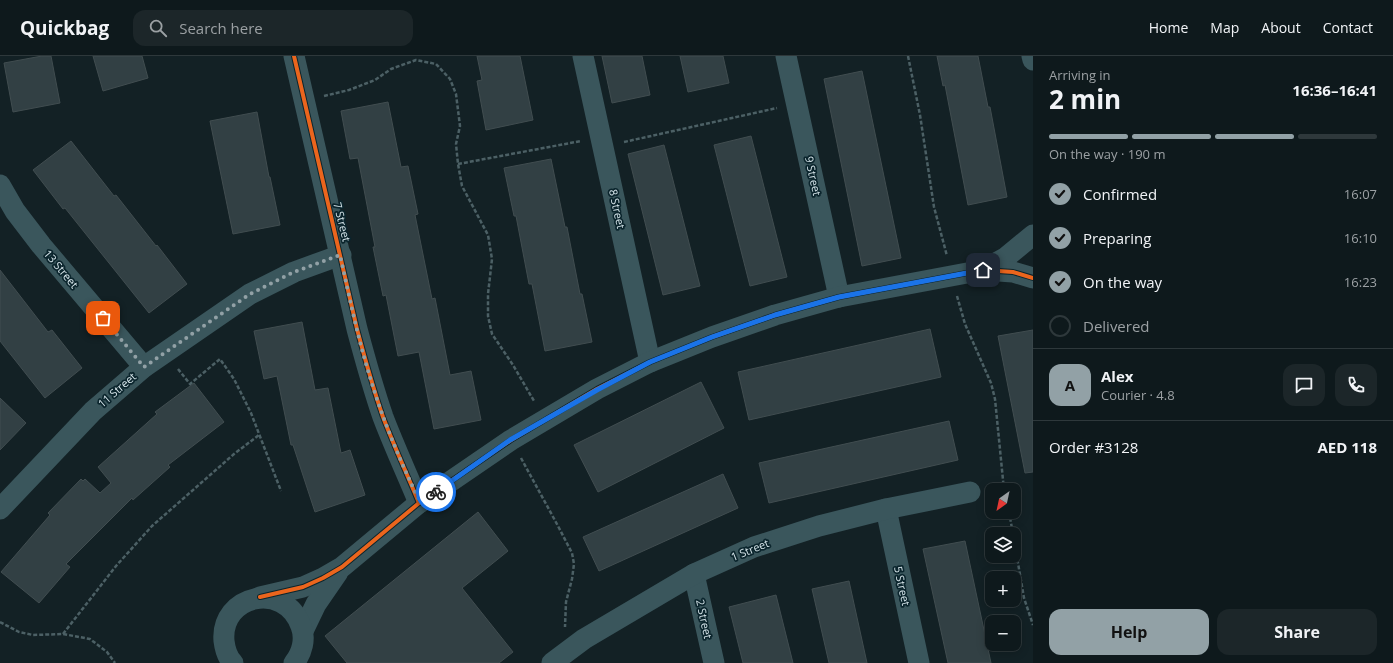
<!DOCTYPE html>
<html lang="en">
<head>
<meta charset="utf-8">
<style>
  :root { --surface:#0e191c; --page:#1c2629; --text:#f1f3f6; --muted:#9ba0a3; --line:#2e383b; --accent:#92a1a6 }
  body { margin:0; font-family:"Open Sans",sans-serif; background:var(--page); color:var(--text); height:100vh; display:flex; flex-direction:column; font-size:15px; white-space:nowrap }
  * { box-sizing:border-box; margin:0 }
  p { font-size:13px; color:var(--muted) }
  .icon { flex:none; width:22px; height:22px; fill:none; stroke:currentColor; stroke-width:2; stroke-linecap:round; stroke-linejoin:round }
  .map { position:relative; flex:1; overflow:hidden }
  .side { display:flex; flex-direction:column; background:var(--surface); width:360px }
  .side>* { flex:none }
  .needle { width:26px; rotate:213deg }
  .controls { position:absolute; left:985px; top:427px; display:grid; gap:8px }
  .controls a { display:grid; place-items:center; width:36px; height:36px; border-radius:8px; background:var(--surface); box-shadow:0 2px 10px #0003,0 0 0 1px var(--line); font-size:20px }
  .pin { position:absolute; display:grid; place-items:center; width:34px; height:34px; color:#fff; margin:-17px; border-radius:8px; box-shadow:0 2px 6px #0006 }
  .courier { position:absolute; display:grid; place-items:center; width:40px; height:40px; margin:-20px; border:3px solid #1a73e8; border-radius:50%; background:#fff; color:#222; box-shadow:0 1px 5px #0007 }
  .headline em { font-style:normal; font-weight:700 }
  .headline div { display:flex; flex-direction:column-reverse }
  .headline { display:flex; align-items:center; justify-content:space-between; height:68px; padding:0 16px }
  h1 { font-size:26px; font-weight:700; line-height:30px }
  .bar { display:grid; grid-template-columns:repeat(4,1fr); gap:6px 4px; align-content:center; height:48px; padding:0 16px }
  .bar i { height:5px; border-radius:3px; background:var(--line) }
  .bar .on { background:var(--accent) }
  .bar p { grid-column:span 4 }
  .line { display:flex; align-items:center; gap:10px; padding:0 16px; border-top:1px solid var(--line) }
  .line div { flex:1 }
  .round { display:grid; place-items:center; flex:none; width:42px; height:42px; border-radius:12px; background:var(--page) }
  ol { padding:0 16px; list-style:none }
  li { display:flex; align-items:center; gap:12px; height:44px }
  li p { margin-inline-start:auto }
  li .icon { padding:4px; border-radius:50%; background:var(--accent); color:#111; stroke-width:4 }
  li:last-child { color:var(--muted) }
  li i { width:22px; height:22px; border:2px solid var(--line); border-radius:50% }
  .cta { display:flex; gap:8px; margin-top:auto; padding:8px 16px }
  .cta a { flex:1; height:46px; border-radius:12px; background:var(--accent); color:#111; font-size:16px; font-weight:700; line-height:46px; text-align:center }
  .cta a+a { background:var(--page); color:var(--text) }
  header { display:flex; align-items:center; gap:24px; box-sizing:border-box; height:56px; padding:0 20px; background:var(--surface); border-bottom:1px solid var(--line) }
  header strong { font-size:19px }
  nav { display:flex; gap:22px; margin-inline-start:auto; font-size:14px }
  .search { width:280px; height:36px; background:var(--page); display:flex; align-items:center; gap:10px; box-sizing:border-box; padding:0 14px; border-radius:12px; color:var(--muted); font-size:15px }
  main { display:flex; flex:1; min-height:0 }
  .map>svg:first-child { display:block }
  .building { fill:#324044; stroke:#414d50 }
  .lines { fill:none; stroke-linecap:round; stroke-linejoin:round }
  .path { stroke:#4c6065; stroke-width:2.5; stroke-dasharray:4 2; stroke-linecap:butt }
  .minor { stroke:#3a565c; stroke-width:21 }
  .cycleway-casing { stroke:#0b252d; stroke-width:6 }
  .cycleway { stroke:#eb651d; stroke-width:4 }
  .done { stroke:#92a1a6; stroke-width:4; stroke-dasharray:0 7.2 }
  .route { stroke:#1a73e8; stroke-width:5 }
  .labels { text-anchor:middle; stroke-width:3.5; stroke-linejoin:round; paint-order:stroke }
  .street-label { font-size:11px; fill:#d7e6eb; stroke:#0b252d }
</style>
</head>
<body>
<header>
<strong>Quickbag</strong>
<div class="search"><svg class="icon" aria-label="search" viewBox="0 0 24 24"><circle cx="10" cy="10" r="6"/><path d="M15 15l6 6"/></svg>Search here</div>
<nav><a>Home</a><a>Map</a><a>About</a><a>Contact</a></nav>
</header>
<main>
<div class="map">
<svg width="1033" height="607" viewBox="0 0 1033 607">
  <rect width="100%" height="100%" fill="#132125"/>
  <g class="building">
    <polygon points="42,0 51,0 60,47 13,56 4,7"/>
    <polygon points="93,0 142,0 148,22 103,35"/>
    <polygon points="477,0 520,0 533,64 486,74 477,25 482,24"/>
    <polygon points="602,0 642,0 650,39 612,47"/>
    <polygon points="680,0 723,0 729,27 688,36"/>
    <polygon points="937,0 978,0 988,51 990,51 1007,141 968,149 945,29 943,30"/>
    <polygon points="862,15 901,202 862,210 824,23"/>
    <polygon points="388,46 401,111 408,110 418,158 415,159 432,243 435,242 450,319 471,315 481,364 434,373 419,296 398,300 386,239 383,240 373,191 375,191 358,102 350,103 341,55"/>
    <polygon points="257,56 269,121 270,121 280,169 233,178 210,65"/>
    <polygon points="751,80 787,221 750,230 714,89"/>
    <polygon points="71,85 114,140 116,139 156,190 157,189 187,228 149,257 65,152 63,153 33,114"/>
    <polygon points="664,89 700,230 663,239 628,98"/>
    <polygon points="551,103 565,171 567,171 580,238 582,238 592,286 545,295 532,228 529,228 516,160 514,160 504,112"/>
    <polygon points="0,214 48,276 52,274 82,312 45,342 0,285"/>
    <polygon points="302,266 315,334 328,332 341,397 350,394 365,439 315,456 293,389 291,389 277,320 264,323 254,275"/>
    <polygon points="930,273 941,321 749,364 738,316"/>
    <polygon points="1033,274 1033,416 1025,417 998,280"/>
    <polygon points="701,326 724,372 598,436 574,389"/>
    <polygon points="194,327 224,366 168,409 170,411 133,444 132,442 66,508 70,511 39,547 1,516 50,459 48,457 81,423 83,425 85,423 100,437 111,427 98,411 157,358 155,356"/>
    <polygon points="0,342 26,367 0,394"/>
    <polygon points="949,365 958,404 769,447 759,407"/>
    <polygon points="723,418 738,452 599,515 583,481"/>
    <polygon points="478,456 508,495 462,532 513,596 499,607 347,607 325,580"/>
    <polygon points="965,485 991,607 948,607 923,493"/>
    <polygon points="849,525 867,607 829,607 812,533"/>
    <polygon points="776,539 793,607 743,607 729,551"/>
  </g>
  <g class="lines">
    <g class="path">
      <polyline points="908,0 920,59 934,151 947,200"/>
      <polyline points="324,40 349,34 375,24 391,13 416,4 436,8 450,23 456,38 460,70 456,88 458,108 462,130 488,179 492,203 488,238 488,260 492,278 513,309 534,345"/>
      <polyline points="624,86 777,52"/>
      <polyline points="458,108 581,85"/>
      <polyline points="957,240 965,268 991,327 995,343 1004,434"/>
      <polyline points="178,313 190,328 220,303 234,323 251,357 281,435"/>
      <polyline points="521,402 558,470 572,497 574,508 572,523 566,546 565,571"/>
      <polyline points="1009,456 1013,478"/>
      <polyline points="1014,492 1018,507 1024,542 1033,569"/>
      <polyline points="0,566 19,576 33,579 63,578 90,583 107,596 115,607"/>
      <polyline points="63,578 116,510 152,470 234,398 259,379"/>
    </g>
    <g class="minor">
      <path d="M294 0 357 273C365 303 373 332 383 361 394 390 407 418 419 447"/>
      <polyline points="583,0 650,306"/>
      <polyline points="786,0 839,241"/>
      <polyline points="1032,0 1033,4"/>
      <polyline points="0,129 15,155 41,189 144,311"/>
      <polyline points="983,214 1005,202 1033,179"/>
      <polyline points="0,453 93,355 144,311 250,238 294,216 341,199"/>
      <polyline points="886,453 919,607"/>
      <polyline points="694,518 714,607"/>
      <polyline points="260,541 303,531 323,522 342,511 419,447 511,384 597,333 650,306 712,281 775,259 839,241 983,214 1013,216 1033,222"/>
      <polyline points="303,575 316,548 338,516"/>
      <path d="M233 607C227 601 225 593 224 585 220 539 284 524 301 570 306 583 302 597 294 607"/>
      <polyline points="552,607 584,583 694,518 754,491 819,470 886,453 970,436"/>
    </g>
    <g class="cycleway-casing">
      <g id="cycleway">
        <path d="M294 0 357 273C365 303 373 332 383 361 394 390 407 418 419 447"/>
        <polyline points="260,541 303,531 323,522 342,511 419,447 511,384 597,333 650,306 712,281 775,259 839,241 983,214 1013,216 1033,222"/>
      </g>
    </g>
    <use href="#cycleway" class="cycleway"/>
  </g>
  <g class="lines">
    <path class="done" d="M103 262 144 311 250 238 294 216 340 199C349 239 357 279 369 318 382 362 400 405 420 446L436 436"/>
    <polyline class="route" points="436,436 510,384 597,334 650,306 712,281 775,259 839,241 983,214"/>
  </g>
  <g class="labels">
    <g class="street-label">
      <text transform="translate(813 120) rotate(78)" y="4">9 Street</text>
      <text transform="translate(617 153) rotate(78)" y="4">8 Street</text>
      <text transform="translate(342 166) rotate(76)" y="4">7 Street</text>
      <text transform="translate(61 213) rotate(50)" y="4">13 Street</text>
      <text transform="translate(117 334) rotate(-41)" y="4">11 Street</text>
      <text transform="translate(750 494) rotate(-22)" y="4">1 Street</text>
      <text transform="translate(902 530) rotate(78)" y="4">5 Street</text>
      <text transform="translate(704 563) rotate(78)" y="4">2 Street</text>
    </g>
  </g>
</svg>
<div class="controls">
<a><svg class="needle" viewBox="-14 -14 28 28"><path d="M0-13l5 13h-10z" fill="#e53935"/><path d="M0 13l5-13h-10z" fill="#9ba0a3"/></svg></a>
<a><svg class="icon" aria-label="layers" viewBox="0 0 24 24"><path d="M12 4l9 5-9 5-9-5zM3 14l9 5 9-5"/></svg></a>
<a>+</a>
<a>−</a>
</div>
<div class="pin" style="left:103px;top:262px;background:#ea580c"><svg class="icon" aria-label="bag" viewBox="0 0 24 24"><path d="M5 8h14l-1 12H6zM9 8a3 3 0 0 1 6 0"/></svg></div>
<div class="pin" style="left:983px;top:214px;background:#1f2937"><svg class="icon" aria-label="home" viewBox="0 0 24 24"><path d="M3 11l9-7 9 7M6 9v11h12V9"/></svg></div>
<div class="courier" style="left:436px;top:436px"><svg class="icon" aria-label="bike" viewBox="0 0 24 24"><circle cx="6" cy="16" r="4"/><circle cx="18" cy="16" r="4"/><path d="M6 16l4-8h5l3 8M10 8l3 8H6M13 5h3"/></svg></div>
</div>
<section class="side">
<div class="headline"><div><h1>2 min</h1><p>Arriving in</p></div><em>16:36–16:41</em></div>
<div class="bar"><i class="on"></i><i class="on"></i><i class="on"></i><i></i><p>On the way · 190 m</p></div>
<ol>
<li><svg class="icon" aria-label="check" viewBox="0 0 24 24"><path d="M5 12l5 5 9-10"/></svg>Confirmed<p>16:07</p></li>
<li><svg class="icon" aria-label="check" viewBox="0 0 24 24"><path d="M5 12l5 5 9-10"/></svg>Preparing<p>16:10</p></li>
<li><svg class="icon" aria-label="check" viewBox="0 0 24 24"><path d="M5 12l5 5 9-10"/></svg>On the way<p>16:23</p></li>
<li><i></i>Delivered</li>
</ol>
<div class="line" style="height:72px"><b class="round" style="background:var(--accent);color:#111">A</b><div><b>Alex</b><p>Courier · 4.8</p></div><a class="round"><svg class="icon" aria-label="chat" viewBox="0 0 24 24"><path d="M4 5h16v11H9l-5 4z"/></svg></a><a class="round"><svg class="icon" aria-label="phone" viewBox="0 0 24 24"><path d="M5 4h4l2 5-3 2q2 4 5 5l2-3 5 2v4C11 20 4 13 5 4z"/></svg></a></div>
<div class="line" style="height:52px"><div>Order #3128</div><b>AED 118</b></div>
<div class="cta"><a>Help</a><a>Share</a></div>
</section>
</main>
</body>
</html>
